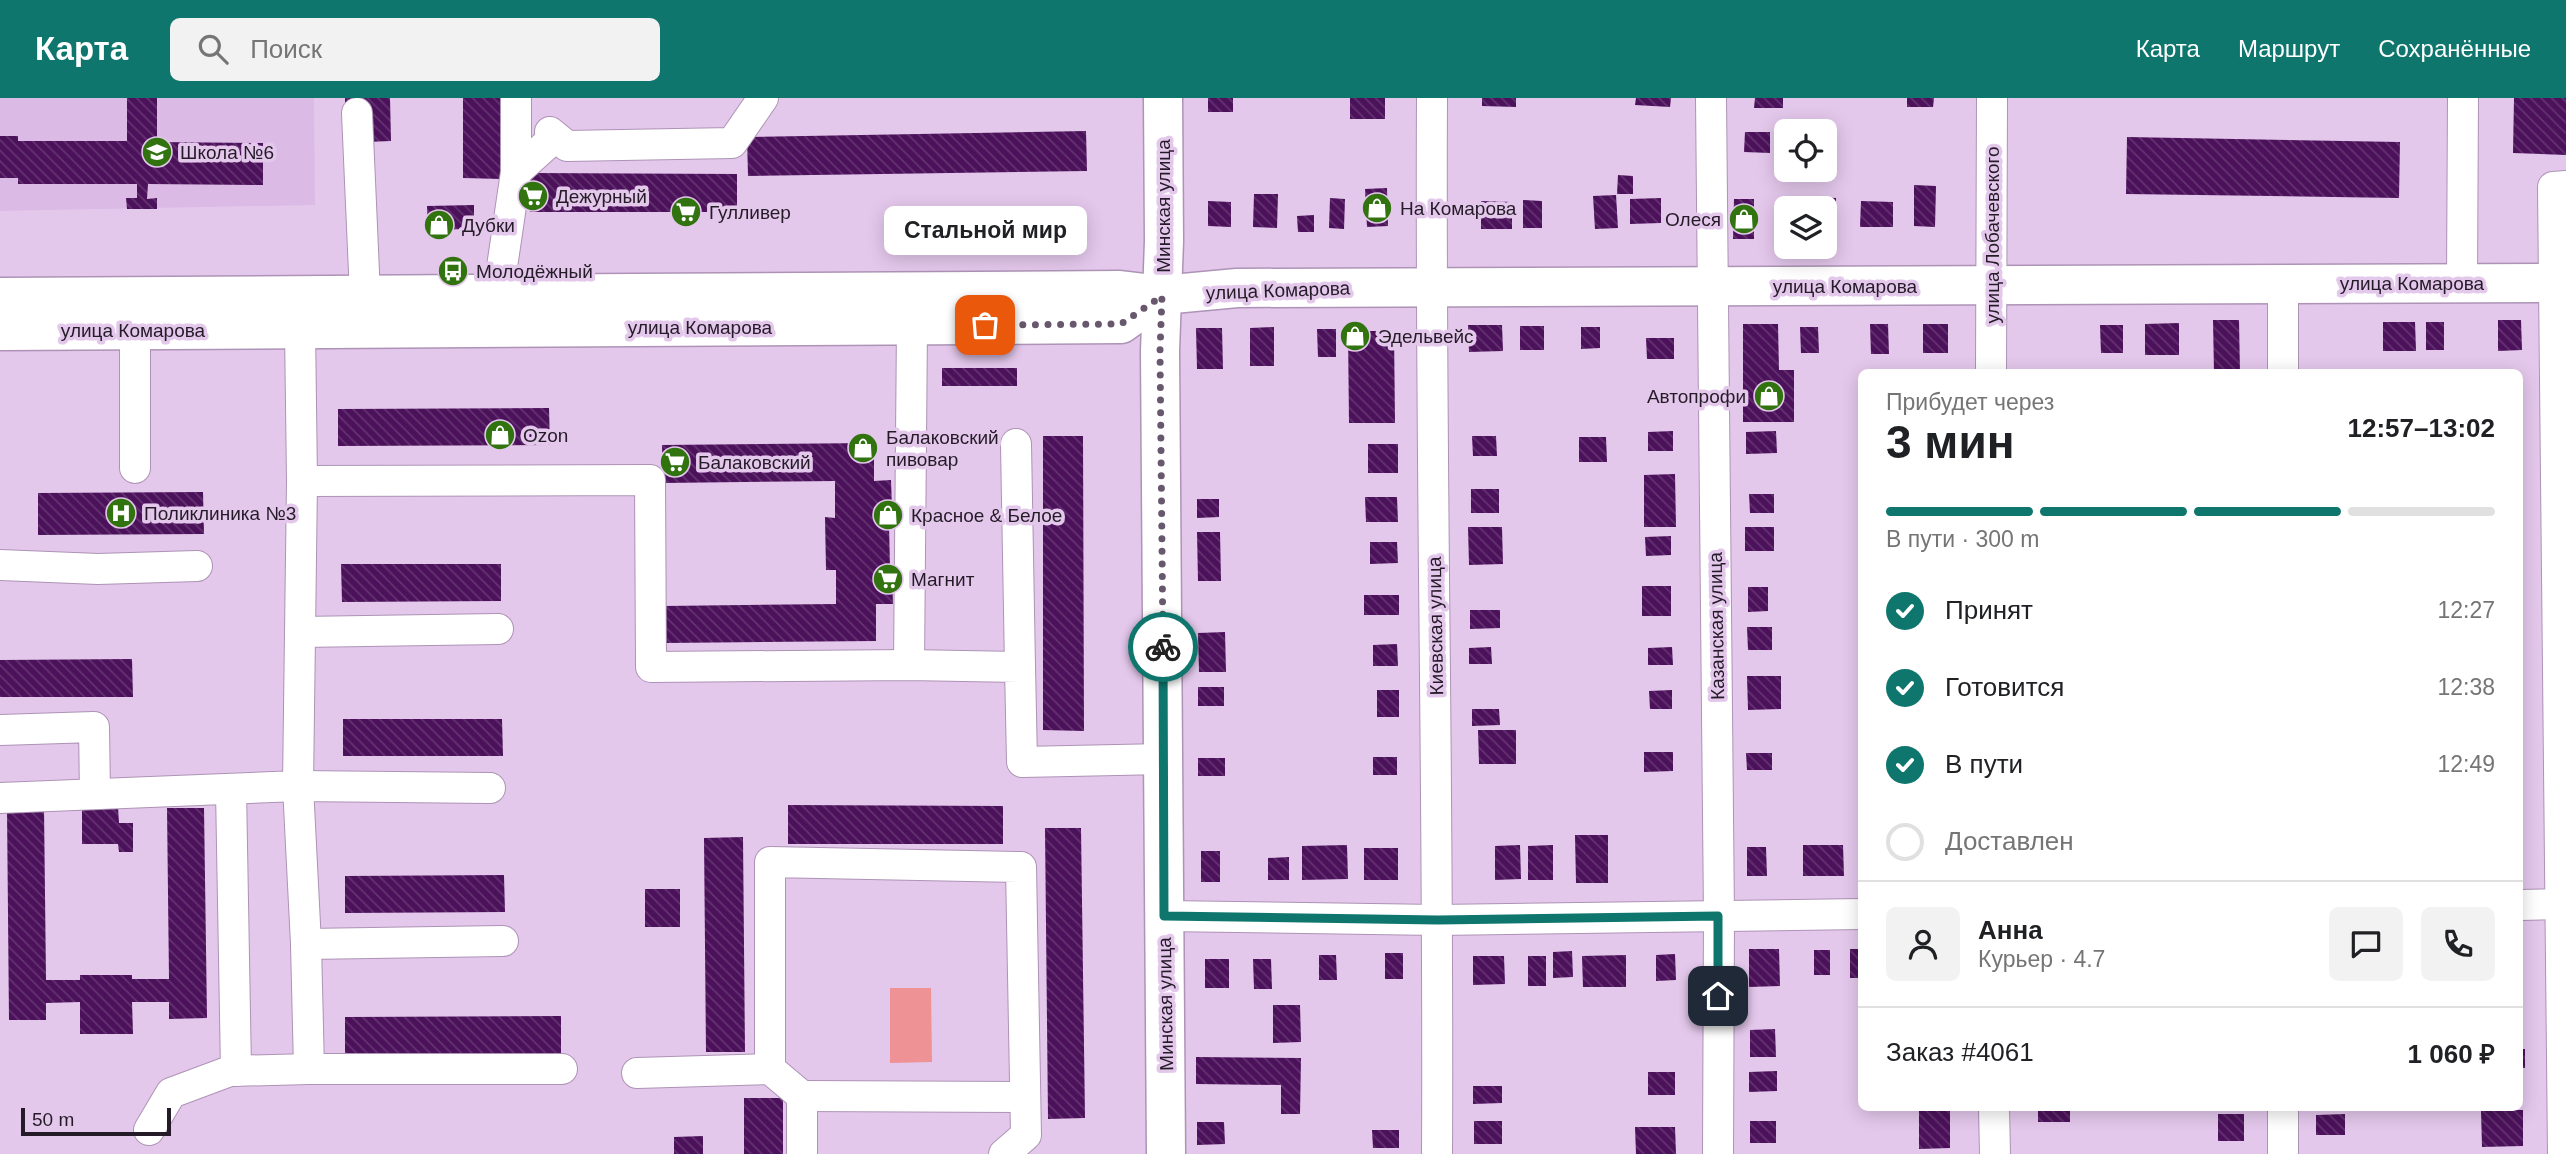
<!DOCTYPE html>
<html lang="ru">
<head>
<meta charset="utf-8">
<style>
  :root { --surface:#fff; --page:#f2f2f2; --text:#202124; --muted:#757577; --line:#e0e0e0; --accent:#0f766e }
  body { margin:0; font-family:Helvetica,sans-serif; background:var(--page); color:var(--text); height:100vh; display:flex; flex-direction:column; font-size:26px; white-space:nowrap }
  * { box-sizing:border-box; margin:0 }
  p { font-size:23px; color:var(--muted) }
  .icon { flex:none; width:38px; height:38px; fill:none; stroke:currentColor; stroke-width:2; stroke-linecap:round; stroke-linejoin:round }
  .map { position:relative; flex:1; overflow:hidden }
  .side { position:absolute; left:1858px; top:271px; width:665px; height:742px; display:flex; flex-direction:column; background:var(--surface); border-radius:10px; box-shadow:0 4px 18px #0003 }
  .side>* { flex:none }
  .tools { position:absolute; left:1774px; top:21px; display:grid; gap:14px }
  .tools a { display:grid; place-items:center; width:63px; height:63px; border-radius:10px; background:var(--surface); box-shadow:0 4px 18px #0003; font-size:35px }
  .scale { position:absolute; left:21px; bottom:18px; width:150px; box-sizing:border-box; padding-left:7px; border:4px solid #251b28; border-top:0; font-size:19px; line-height:24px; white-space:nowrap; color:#251b28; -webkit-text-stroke:5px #e4c8ec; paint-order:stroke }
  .pin { position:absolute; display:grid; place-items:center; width:60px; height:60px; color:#fff; margin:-30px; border-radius:14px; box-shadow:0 4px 10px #0006 }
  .courier { position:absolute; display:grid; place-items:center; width:70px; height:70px; margin:-35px; border:5px solid #0f766e; border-radius:50%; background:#fff; color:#222; box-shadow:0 2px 9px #0007 }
  .bubble { position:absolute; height:49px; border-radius:10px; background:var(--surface); box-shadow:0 4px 18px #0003; font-size:23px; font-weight:700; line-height:49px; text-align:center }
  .head em { font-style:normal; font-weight:700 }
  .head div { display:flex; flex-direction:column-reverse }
  .head { display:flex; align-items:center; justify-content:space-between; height:119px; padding:0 28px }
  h1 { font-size:46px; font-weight:700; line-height:52px }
  .bar { display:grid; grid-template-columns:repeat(4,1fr); gap:10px 7px; align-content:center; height:84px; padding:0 28px }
  .bar i { height:9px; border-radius:5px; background:var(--line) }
  .bar .on { background:var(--accent) }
  .bar p { grid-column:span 4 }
  .line { display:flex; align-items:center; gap:18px; padding:0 28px; border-top:2px solid var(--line) }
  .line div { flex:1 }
  .round { display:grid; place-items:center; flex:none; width:74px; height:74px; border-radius:10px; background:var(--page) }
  ol { padding:0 28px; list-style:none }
  li { display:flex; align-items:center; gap:21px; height:77px }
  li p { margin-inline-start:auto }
  li .icon { padding:7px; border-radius:50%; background:var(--accent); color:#fff; stroke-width:4 }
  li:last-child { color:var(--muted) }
  li i { width:38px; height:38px; border:4px solid var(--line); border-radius:50% }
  header { display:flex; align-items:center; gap:42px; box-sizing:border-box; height:98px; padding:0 35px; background:var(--accent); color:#fff }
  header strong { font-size:33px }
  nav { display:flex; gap:38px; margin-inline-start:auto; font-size:24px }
  .search { width:490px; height:63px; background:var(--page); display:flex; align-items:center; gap:18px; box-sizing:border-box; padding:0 24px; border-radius:10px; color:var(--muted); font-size:26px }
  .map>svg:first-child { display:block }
  .built { fill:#dbbbe5 }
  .pitch { fill:#ee9295 }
  .building { fill:url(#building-back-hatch) }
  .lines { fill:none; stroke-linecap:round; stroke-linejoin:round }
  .minor-casing { stroke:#ad93b5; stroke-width:32 }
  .major-casing { stroke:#ad93b5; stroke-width:41 }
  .minor { stroke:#fff; stroke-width:30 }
  .major { stroke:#fff; stroke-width:38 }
  .done { stroke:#68586d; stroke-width:7; stroke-dasharray:0 12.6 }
  .route { stroke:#0f766e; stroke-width:9 }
  .labels { text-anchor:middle; stroke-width:7; stroke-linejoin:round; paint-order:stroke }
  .poi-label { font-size:19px; fill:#251b28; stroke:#e4c8ec; text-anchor:start }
  .street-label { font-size:19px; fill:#251b28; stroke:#e4c8ec }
</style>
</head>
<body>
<header>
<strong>Карта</strong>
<div class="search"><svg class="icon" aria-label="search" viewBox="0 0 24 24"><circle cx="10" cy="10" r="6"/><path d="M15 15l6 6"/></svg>Поиск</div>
<nav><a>Карта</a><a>Маршрут</a><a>Сохранённые</a></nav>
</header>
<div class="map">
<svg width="2566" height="1056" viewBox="0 0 2566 1056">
  <defs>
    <pattern id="building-back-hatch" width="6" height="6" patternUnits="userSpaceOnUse" patternTransform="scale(1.75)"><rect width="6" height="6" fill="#4c115b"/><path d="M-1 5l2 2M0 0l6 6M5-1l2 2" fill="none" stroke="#63336f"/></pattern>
  </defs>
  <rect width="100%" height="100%" fill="#e4c8ec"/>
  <polygon class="built" points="0,0 314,0 315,107 0,113"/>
  <polygon class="pitch" points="890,890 931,890 932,964 890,965"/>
  <g class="building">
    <polygon points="127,0 157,0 157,44 263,45 263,87 148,86 147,101 157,100 157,111 127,111 126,100 137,100 137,86 18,86 18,80 0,80 0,38 18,38 18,43 127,43"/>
    <polygon points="345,0 390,0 391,43 366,44 365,5 345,5"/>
    <polygon points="463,0 501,0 501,81 463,80"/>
    <rect x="1208" y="0" width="25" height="14"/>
    <rect x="1350" y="0" width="35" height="21"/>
    <polygon points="1482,0 1516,0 1516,9 1482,8"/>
    <polygon points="1636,0 1671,0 1670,9 1635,7"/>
    <polygon points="1755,0 1783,0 1783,10 1754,10"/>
    <polygon points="1907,0 1934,0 1933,9 1907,9"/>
    <polygon points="2514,0 2566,0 2566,57 2513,55"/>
    <polygon points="1086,33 1087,73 748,78 747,39"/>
    <polygon points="1745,34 1770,34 1770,55 1744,54"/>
    <polygon points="2127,39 2400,44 2399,100 2126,96"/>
    <polygon points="530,75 737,76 737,114 530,114"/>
    <polygon points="1618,77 1633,78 1633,96 1617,96"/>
    <polygon points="1914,87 1936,88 1935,129 1914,128"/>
    <polygon points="1387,90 1388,128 1367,129 1365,91"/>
    <polygon points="1254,96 1278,96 1277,130 1253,129"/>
    <polygon points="1616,97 1618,130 1595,131 1593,98"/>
    <polygon points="1810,99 1836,100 1836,130 1825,130 1825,110 1810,110"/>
    <polygon points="1330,100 1345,101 1344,131 1329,130"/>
    <polygon points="1661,100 1661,125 1630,126 1630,101"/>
    <polygon points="1734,101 1754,101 1754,141 1733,141"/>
    <polygon points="1523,102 1542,103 1542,130 1523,130"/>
    <polygon points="1208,103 1231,104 1231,129 1208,128"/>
    <polygon points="1481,103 1512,104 1512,131 1481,131"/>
    <polygon points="1861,103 1893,104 1893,129 1860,129"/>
    <polygon points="474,107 474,124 468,124 468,131 428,132 427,108"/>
    <polygon points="1314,117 1314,134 1298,134 1297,118"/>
    <polygon points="2213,222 2239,222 2240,275 2214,275"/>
    <polygon points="2498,222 2521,222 2522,252 2498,253"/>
    <polygon points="2383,224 2415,224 2416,253 2383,253"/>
    <rect x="2426" y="224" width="18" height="28"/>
    <polygon points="2179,225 2179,257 2145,257 2145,226"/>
    <polygon points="1743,226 1778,226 1779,272 1794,272 1794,324 1743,324"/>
    <polygon points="1870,226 1888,226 1889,256 1871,256"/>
    <rect x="1923" y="226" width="25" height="29"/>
    <polygon points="1468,227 1502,227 1503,253 1469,254"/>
    <polygon points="2100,227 2123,227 2123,255 2101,255"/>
    <rect x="1520" y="228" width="24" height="24"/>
    <polygon points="1274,229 1274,268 1250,268 1250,230"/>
    <polygon points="1581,229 1600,229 1600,250 1581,251"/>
    <polygon points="1800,229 1818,229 1819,255 1801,255"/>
    <polygon points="1196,230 1222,230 1223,271 1197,271"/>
    <polygon points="1317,231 1336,231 1336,259 1318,259"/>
    <polygon points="1348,233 1394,233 1395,325 1349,325"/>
    <polygon points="1646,240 1674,240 1674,261 1647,261"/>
    <rect x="942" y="270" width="75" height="18"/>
    <polygon points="549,310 550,347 338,348 338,311"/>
    <polygon points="1673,333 1673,353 1648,353 1648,334"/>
    <polygon points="1776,333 1777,355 1746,356 1746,334"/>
    <polygon points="1043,338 1083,338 1084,633 1043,632"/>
    <polygon points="1472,338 1496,338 1497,358 1473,358"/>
    <polygon points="1579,339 1606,339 1607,364 1579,364"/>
    <polygon points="874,345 874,383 891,382 892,410 898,410 898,426 889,426 890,472 899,472 899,479 892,479 893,506 876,506 876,543 665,545 664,508 836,506 836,472 826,472 825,419 835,420 835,383 663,385 662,347"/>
    <rect x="1368" y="346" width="30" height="29"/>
    <polygon points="1675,376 1676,429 1644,429 1644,377"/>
    <rect x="1471" y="391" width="28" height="24"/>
    <polygon points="203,394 204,436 38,437 38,395"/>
    <polygon points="1749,396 1774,396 1774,415 1750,415"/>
    <polygon points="1365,399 1397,399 1398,424 1366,424"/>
    <polygon points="1197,401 1219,401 1219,419 1197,420"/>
    <polygon points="1468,429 1502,429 1503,466 1469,467"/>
    <rect x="1745" y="429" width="29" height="24"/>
    <polygon points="1197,434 1220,434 1221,483 1198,483"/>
    <polygon points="1671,438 1671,457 1646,458 1645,439"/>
    <polygon points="1370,444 1397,444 1398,465 1370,466"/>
    <polygon points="341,466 501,466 501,503 342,504"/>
    <rect x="1642" y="488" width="29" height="30"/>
    <polygon points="1748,489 1768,489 1768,513 1748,514"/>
    <rect x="1364" y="497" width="35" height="20"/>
    <polygon points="1470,512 1500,512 1500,530 1470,531"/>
    <polygon points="1747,529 1772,529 1772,552 1748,552"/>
    <polygon points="1225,534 1226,574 1199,574 1198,535"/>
    <polygon points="1397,546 1398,568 1373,568 1373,547"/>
    <polygon points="1491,549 1492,566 1469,566 1469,550"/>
    <polygon points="1672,549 1673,567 1648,567 1648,550"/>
    <polygon points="132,561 133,599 0,599 0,562"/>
    <polygon points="1747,578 1781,578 1781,611 1748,612"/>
    <rect x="1198" y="589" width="26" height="19"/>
    <rect x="1377" y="592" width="22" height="27"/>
    <polygon points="1672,592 1672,611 1650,611 1649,593"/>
    <polygon points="1472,611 1499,611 1500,627 1472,628"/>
    <polygon points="343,621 502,621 503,658 343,658"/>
    <polygon points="1478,632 1516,632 1516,666 1479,666"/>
    <polygon points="1644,654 1673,654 1673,673 1644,674"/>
    <polygon points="1746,655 1772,655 1772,672 1747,672"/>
    <rect x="1373" y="659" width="24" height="18"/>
    <rect x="1198" y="660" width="27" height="18"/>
    <polygon points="788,707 1003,708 1003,746 788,746"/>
    <polygon points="82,709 118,709 119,725 133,725 133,754 119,754 118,746 82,746"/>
    <polygon points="167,710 204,710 207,920 169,921 169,904 132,904 133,936 80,936 80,904 46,905 46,922 9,922 7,711 44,711 46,882 80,882 80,877 132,877 132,881 169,881"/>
    <polygon points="1045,730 1081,730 1085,1020 1048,1021"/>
    <polygon points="1575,737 1608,737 1608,785 1576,785"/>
    <polygon points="743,739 745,954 706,954 704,740"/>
    <polygon points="1347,747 1348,781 1302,782 1302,748"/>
    <polygon points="1520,747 1521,781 1495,782 1495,748"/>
    <polygon points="1553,747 1553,782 1528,782 1528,748"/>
    <polygon points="1803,747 1843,747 1844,778 1803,778"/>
    <polygon points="1747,749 1766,749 1767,778 1747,778"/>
    <rect x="1364" y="750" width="34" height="32"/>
    <rect x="1201" y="753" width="19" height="31"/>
    <polygon points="1289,759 1289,782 1268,782 1268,760"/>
    <polygon points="504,777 505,814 345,815 345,778"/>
    <rect x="645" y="791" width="35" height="38"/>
    <polygon points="1749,851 1779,851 1780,888 1749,889"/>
    <rect x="1850" y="851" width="12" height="29"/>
    <rect x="1814" y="852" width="16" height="25"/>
    <polygon points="1572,853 1573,879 1553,880 1553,854"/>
    <rect x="1385" y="855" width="18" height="26"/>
    <polygon points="1675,856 1676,882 1656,883 1656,857"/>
    <polygon points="1319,857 1336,857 1337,882 1319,882"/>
    <polygon points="1626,857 1626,889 1583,889 1582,858"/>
    <polygon points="1473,858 1504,858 1505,886 1473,887"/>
    <rect x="1528" y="858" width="18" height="30"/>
    <rect x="1205" y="861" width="24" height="29"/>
    <polygon points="1253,861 1271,861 1272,891 1254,891"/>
    <polygon points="1273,907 1300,907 1301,944 1273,945"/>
    <polygon points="561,918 561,955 345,956 345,919"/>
    <polygon points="1775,931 1776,959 1750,959 1750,932"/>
    <rect x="2520" y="951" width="5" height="19"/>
    <polygon points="1196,959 1301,960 1300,1016 1281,1016 1281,987 1196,986"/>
    <polygon points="1777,973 1777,993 1749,994 1749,974"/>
    <rect x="1648" y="974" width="27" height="23"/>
    <polygon points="1473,988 1502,988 1502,1005 1473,1006"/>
    <rect x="744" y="1000" width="39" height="56"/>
    <polygon points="1950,1010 1950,1050 1919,1051 1919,1011"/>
    <rect x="2038" y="1010" width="32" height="14"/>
    <polygon points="2481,1012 2523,1012 2523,1048 2482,1049"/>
    <rect x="2218" y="1016" width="26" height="27"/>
    <polygon points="2345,1016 2345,1037 2316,1037 2316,1017"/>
    <rect x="1474" y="1023" width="28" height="23"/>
    <rect x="1750" y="1023" width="26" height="22"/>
    <polygon points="1197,1024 1224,1024 1225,1046 1197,1047"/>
    <polygon points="1635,1029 1675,1029 1676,1056 1636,1056"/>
    <polygon points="1372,1032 1399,1032 1399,1050 1373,1050"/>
    <polygon points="703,1038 703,1056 674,1056 674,1039"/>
  </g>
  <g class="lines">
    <g class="minor-casing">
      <g id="minor">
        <polyline points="516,0 516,74"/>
        <path d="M1432 0C1430 352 1439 704 1437 1056"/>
        <polyline points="1711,0 1719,819 1718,1056"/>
        <polyline points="357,15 365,197"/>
        <polyline points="550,34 567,48 732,45 763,0"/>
        <polyline points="2462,185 2463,0"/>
        <polyline points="498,196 516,74 555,39"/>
        <polyline points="1991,275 1992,0"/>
        <polyline points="2283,275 2283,185"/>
        <polyline points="1016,346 1020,569"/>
        <polyline points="135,370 135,232"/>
        <polyline points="302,383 650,382 651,569 909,567 1020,569 1022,664 1164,661"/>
        <polyline points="0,467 98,471 197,468"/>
        <polyline points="300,534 498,531"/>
        <polyline points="909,567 912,228"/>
        <polyline points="0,632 94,629 95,696"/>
        <polyline points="231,691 236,973"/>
        <polyline points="0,700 298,688 302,383 300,231"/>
        <polyline points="2520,807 2566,806"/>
        <polyline points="1164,818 1438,822 1862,816"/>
        <polyline points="306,846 503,843"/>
        <polyline points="309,971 562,971"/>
        <polyline points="637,975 770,971"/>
        <polyline points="802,998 1025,999"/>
        <polyline points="1994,1010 1995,1056"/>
        <polyline points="2283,1010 2283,1056"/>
        <polyline points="149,1032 171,995 230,973 309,971 306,846 298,688 490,690"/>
        <polyline points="802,1056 802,998 770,971 770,764 1021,769 1026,1037 1004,1056"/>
        <polyline points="2563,1056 2553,89 2566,88"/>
      </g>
    </g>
    <g class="major-casing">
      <g id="major">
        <polyline points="1163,0 1164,143 1160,253 1166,1056"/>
        <polyline points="0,199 1120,192 1162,197"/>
        <polyline points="0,233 1121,226 1162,197 1237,190 2566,185"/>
      </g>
    </g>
    <use href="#minor" class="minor"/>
    <use href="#major" class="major"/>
  </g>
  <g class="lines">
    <polyline class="done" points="985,227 1121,226 1162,198 1160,253 1163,549"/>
    <polyline class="route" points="1163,549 1164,818 1438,822 1718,818 1718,898"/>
  </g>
  <defs>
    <g id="school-disc" transform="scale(1.575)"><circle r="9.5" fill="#31730f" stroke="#e4c8ec"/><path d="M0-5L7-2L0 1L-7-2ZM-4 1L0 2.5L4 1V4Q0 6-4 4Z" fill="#fff"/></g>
    <g id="supermarket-disc" transform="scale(1.575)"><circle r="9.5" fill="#31730f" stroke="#e4c8ec"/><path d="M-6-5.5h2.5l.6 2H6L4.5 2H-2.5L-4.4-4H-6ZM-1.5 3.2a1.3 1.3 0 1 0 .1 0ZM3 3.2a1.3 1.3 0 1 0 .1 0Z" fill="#fff"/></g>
    <g id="shop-disc" transform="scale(1.575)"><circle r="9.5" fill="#31730f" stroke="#e4c8ec"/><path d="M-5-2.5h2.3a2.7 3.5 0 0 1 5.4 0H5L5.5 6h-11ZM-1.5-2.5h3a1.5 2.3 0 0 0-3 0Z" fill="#fff"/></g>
    <g id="bus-disc" transform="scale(1.575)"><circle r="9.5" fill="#31730f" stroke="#e4c8ec"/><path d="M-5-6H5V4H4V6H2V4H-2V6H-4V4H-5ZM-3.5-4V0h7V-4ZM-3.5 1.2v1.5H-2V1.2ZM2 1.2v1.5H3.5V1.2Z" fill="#fff"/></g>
    <g id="hospital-disc" transform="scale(1.575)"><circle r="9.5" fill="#31730f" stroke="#e4c8ec"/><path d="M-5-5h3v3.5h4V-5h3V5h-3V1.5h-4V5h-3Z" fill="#fff"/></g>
  </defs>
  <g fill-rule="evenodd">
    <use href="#school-disc" x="157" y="54"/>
    <use href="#supermarket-disc" x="533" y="98"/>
    <use href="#shop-disc" x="1377" y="110"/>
    <use href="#supermarket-disc" x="686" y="114"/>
    <use href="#shop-disc" x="1744" y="121"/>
    <use href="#shop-disc" x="439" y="127"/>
    <use href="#bus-disc" x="453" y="173"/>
    <use href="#shop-disc" x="1355" y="238"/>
    <use href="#shop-disc" x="1769" y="298"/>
    <use href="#shop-disc" x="500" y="337"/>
    <use href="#shop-disc" x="863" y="350"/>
    <use href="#supermarket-disc" x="675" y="364"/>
    <use href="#hospital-disc" x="121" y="415"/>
    <use href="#shop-disc" x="888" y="417"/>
    <use href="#supermarket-disc" x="888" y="481"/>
  </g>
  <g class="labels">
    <g class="poi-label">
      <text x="180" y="61">Школа №6</text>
      <text x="556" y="105">Дежурный</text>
      <text x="1400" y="117">На Комарова</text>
      <text x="709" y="121">Гулливер</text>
      <text x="1721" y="128" text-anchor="end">Олеся</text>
      <text x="462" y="134">Дубки</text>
      <text x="476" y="180">Молодёжный</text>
      <text x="1378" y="245">Эдельвейс</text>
      <text x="1746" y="305" text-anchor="end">Автопрофи</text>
      <text x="523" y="344">Ozon</text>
      <text x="886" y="346">Балаковский<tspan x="886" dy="22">пивовар</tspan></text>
      <text x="698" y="371">Балаковский</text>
      <text x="144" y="422">Поликлиника №3</text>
      <text x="911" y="424">Красное &amp; Белое</text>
      <text x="911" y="488">Магнит</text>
    </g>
    <g class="street-label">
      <text transform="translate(1163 108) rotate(-90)" y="7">Минская улица</text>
      <text transform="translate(1992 137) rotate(-90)" y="7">улица Лобачевского</text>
      <text x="2412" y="192">улица Комарова</text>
      <text x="1845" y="195">улица Комарова</text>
      <text transform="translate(1278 192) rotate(-2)" y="7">улица Комарова</text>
      <text x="700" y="236">улица Комарова</text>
      <text x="133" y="239">улица Комарова</text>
      <text transform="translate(1435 528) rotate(-91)" y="7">Киевская улица</text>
      <text transform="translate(1716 528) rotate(-91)" y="7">Казанская улица</text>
      <text transform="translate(1165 906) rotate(-91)" y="7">Минская улица</text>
    </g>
  </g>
</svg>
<div class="tools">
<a><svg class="icon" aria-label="locate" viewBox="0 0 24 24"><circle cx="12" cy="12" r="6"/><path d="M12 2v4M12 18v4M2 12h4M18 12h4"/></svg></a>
<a><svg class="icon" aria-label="layers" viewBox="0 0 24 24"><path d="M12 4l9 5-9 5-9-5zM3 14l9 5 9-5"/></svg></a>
</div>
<div class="scale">50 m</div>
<div class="pin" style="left:985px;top:227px;background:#ea580c"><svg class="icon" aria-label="bag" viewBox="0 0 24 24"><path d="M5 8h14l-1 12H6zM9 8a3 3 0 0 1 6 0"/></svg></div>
<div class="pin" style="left:1718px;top:898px;background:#1f2937"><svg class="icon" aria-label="home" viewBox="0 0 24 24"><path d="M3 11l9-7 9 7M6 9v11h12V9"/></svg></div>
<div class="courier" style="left:1163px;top:549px"><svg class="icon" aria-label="bike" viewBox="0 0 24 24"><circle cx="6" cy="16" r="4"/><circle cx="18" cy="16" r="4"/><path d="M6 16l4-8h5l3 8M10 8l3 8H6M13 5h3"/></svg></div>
<div class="bubble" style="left:884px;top:108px;width:203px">Стальной мир</div>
<section class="side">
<div class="head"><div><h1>3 мин</h1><p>Прибудет через</p></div><em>12:57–13:02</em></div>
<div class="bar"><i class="on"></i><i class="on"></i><i class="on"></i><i></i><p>В пути · 300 m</p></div>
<ol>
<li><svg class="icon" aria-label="check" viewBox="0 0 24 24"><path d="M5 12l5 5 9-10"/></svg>Принят<p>12:27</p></li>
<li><svg class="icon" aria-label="check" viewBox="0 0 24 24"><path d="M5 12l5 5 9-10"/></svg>Готовится<p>12:38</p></li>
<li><svg class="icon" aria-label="check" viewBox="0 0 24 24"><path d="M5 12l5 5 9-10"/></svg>В пути<p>12:49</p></li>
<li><i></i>Доставлен</li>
</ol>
<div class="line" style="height:126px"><a class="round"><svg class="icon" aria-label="person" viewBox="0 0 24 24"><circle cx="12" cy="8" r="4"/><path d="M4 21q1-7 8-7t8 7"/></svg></a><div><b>Анна</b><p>Курьер · 4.7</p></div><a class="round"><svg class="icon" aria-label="chat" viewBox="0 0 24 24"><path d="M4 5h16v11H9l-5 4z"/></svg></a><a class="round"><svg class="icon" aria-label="phone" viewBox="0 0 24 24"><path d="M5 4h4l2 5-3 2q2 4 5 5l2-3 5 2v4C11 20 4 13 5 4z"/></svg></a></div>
<div class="line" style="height:91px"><div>Заказ #4061</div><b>1 060 ₽</b></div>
</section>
</div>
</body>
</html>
